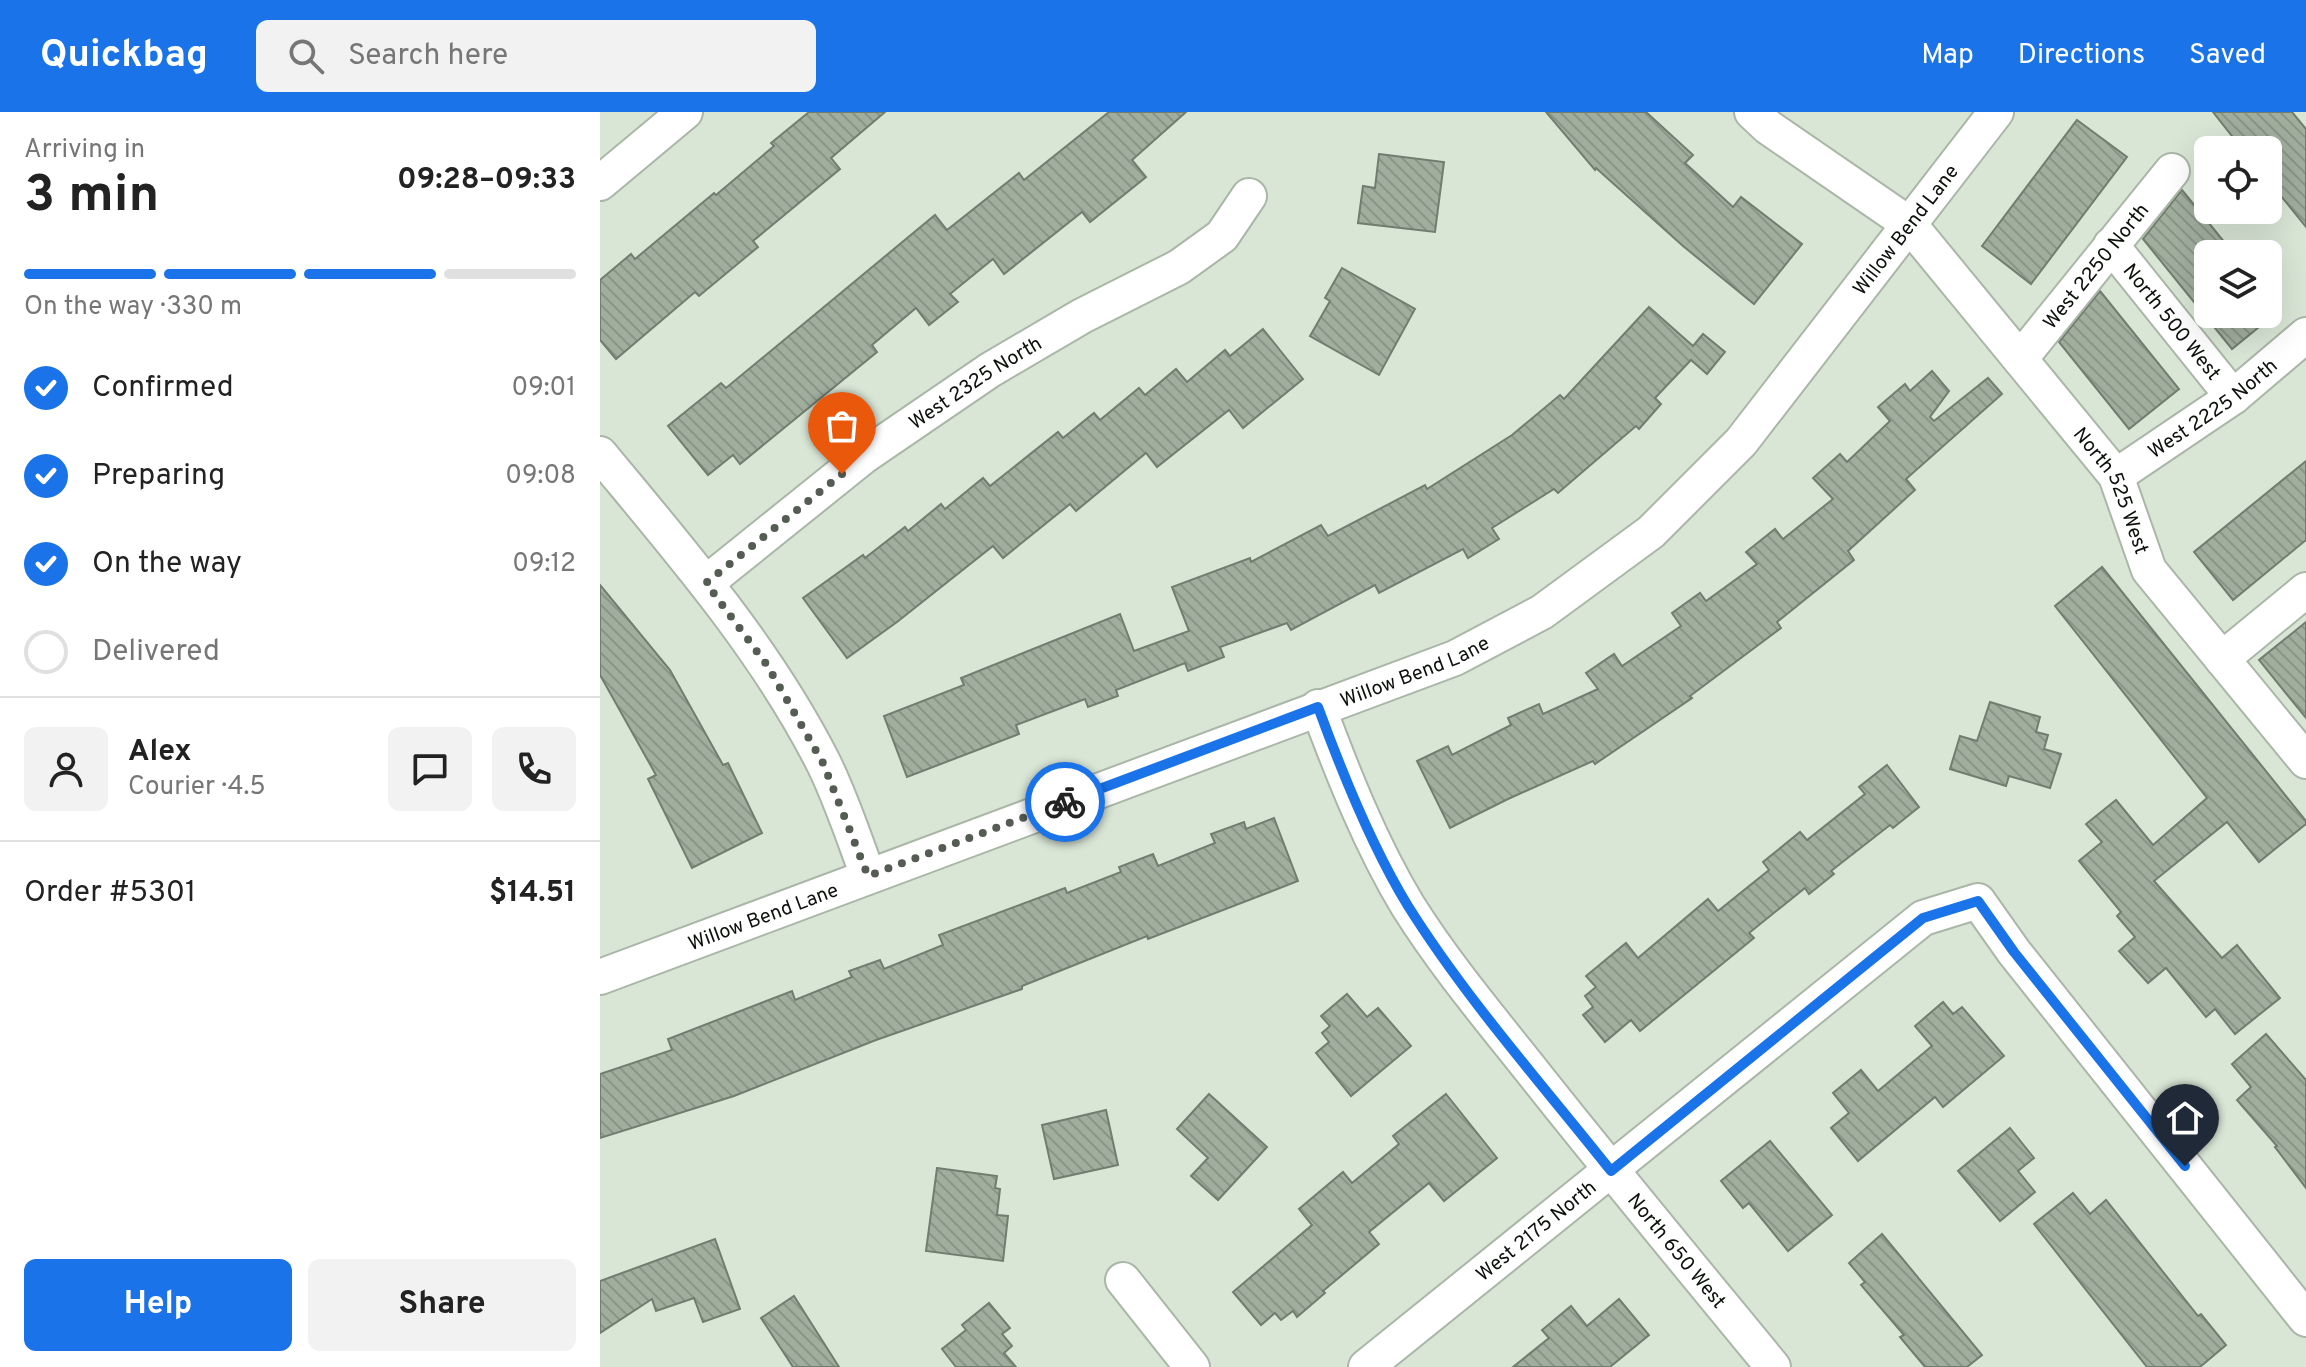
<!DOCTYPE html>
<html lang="en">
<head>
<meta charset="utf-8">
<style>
  :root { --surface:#fff; --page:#f2f2f2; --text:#222; --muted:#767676; --line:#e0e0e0; --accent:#1a73e8 }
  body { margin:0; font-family:Overpass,sans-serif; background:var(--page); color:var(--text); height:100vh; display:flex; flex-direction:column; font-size:30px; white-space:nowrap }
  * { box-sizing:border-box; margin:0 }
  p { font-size:26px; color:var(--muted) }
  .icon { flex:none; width:44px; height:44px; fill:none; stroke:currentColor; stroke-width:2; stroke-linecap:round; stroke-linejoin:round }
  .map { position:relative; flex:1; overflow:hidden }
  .panel { display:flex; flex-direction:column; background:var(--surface); width:600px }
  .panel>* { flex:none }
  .tools { position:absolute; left:1594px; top:24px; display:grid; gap:16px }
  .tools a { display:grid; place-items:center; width:88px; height:88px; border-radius:12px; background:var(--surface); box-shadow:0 8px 32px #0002; font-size:40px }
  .pin { position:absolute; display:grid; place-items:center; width:68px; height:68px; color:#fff; margin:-82px -34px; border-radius:50% 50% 50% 0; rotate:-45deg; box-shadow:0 0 8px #0007 }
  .pin .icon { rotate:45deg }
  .courier { position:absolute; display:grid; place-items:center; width:80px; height:80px; margin:-40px; border:6px solid #1a73e8; border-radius:50%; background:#fff; color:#222; box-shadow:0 2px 10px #0007 }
  .head em { font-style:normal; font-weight:700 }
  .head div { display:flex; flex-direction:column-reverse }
  .head { display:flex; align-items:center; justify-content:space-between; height:136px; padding:0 24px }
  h1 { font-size:52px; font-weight:700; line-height:60px }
  .bar { display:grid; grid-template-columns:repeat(4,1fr); gap:12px 8px; align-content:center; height:96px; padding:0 24px }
  .bar i { height:10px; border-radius:6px; background:var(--line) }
  .bar .selected { background:var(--accent) }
  .bar p { grid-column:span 4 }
  .line { display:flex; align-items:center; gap:20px; padding:0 24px; border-top:2px solid var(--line) }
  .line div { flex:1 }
  .round { display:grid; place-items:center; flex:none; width:84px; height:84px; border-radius:12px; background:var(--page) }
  ol { padding:0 24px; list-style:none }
  li { display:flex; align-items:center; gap:24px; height:88px }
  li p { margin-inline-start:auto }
  li .icon { padding:8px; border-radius:50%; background:var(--accent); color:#fff; stroke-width:4 }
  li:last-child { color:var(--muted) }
  li i { width:44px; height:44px; border:4px solid var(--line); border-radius:50% }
  .button { display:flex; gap:16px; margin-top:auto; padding:16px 24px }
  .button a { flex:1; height:92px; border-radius:12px; background:var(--accent); color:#fff; font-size:32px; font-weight:700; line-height:92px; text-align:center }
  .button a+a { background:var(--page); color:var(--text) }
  header { display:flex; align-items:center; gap:48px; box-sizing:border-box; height:112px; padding:0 40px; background:var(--accent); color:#fff }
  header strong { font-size:38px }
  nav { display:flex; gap:44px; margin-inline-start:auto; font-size:28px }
  .search { width:560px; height:72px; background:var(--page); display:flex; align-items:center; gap:20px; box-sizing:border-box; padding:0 28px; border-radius:12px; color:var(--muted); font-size:30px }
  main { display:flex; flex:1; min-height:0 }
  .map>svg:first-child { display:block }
  .building { fill:url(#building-back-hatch); stroke:#717d6e; stroke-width:2 }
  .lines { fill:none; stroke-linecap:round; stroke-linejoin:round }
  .street-casing { stroke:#aab6a7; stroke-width:38 }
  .street { stroke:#fff; stroke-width:34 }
  .done { stroke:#545c53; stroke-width:8; stroke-dasharray:0 14.4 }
  .route { stroke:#1a73e8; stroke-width:10 }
  .labels { text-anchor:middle; stroke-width:6; stroke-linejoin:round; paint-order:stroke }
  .street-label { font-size:20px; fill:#0d110c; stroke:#e6f4e3 }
</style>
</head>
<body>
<header>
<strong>Quickbag</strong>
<div class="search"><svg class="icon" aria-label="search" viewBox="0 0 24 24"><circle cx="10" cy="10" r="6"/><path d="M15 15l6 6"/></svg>Search here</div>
<nav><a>Map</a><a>Directions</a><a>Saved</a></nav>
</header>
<main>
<section class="panel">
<div class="head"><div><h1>3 min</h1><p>Arriving in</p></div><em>09:28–09:33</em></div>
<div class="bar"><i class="selected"></i><i class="selected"></i><i class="selected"></i><i></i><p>On the way · 330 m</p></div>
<ol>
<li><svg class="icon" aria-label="check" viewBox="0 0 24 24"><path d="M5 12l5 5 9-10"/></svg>Confirmed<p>09:01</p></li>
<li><svg class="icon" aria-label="check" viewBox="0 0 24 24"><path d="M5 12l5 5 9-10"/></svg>Preparing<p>09:08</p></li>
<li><svg class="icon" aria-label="check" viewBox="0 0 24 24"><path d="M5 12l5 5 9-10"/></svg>On the way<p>09:12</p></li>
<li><i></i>Delivered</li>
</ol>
<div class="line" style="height:144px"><a class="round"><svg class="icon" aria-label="person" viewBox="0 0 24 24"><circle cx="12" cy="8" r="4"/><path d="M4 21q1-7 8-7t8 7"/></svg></a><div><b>Alex</b><p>Courier · 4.5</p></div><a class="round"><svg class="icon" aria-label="chat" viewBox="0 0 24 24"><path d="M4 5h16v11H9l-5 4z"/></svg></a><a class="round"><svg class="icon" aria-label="phone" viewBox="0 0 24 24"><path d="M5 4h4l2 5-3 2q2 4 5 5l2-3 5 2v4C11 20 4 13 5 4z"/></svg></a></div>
<div class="line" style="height:104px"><div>Order #5301</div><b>$14.51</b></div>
<div class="button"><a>Help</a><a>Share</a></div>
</section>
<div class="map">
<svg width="1706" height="1255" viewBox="0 0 1706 1255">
  <defs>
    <pattern id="building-back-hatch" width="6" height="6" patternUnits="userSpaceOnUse" patternTransform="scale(2)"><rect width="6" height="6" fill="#a1ae9e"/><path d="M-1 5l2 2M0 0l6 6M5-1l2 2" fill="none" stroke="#899587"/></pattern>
  </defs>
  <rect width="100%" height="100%" fill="#d9e6d6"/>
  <g class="building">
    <polygon points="209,0 285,0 231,46 240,57 153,129 158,135 99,184 95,180 16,247 0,228 0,168 31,142 35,147 114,81 116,83 174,34 171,31"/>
    <polygon points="509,0 586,0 532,48 546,65 490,110 482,100 404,162 393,147 350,182 358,190 329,213 316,196 272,233 277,240 140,352 133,343 108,363 68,314 121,271 126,276 335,103 347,118 419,61 424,68"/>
    <polygon points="946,0 1046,0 1093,43 1085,51 1133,95 1141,85 1202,132 1154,192 1083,134 996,56 995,58"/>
    <polygon points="1613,0 1692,0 1706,17 1706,115 1668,68 1668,38 1643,38"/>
    <polygon points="1477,8 1527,45 1431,172 1382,134"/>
    <polygon points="779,42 844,50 835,120 758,111 763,74 775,76"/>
    <polygon points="1582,78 1634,142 1608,142 1608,202 1675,202 1632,237 1543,127"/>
    <polygon points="742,156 815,197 779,263 710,224 730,189 725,186"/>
    <polygon points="1500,179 1579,277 1529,317 1459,230"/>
    <polygon points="1049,195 1093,234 1103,222 1125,240 1107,262 1091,248 1055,286 1061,292 1039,317 1036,314 958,381 954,377 892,416 899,427 868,446 863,437 779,481 775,473 691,518 687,511 620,535 624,545 588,559 585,551 516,578 518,584 488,595 485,587 416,613 419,622 307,665 284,604 364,573 361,566 520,502 534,539 589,519 572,475 650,446 651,450 721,413 728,424 825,373 827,377 912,323 960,283 964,287"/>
    <polygon points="663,217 703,267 643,316 629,298 557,355 546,341 476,399 470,392 403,446 393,434 297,510 247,546 203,486 263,443 265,446 305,415 308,419 341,392 345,397 383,366 390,374 458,320 463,326 494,301 500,308 539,276 545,283 576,257 587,270 625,238 630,244"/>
    <polygon points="1332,259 1349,279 1330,305 1334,309 1388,266 1402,282 1306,367 1315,378 1248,439 1254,448 1177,510 1181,516 1090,584 1092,586 995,652 993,649 908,687 850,716 817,649 848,634 852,643 911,613 908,606 939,592 943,602 998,577 986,561 1014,542 1022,554 1081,514 1072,501 1100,481 1106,489 1157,452 1146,440 1175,417 1183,427 1233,387 1213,366 1240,342 1247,350 1290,309 1278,295 1305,272 1310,279"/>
    <polygon points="1706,349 1706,428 1633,488 1594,440"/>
    <polygon points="1502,455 1706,709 1706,712 1659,750 1627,710 1554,769 1622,846 1637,833 1680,886 1635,922 1615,897 1606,905 1566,856 1548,871 1519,839 1535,825 1517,804 1521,800 1479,749 1502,730 1486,712 1516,688 1553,733 1607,686 1455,494"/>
    <polygon points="0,473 70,558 123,653 128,651 162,721 92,756 48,667 56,663 0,563"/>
    <polygon points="1706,510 1706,606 1659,548"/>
    <polygon points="1390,590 1440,605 1436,620 1448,623 1444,637 1461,642 1450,676 1409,664 1406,674 1350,657 1360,624 1377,629"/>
    <polygon points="1287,653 1319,695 1293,716 1290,713 1231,759 1234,762 1209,782 1205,776 1149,821 1154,826 1040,919 1031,908 1005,930 983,903 993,895 985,884 996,875 986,864 1026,831 1038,846 1108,787 1118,799 1169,758 1163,750 1200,720 1207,728 1265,682 1259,675"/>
    <polygon points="674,706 698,769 548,827 547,824 422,874 422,877 276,928 134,984 0,1026 0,962 72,938 68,927 192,879 195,888 252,865 249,859 280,848 284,857 343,833 339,823 465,776 467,781 521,760 519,755 553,742 558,754 615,731 611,722 644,710 646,717"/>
    <polygon points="747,882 767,905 778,896 811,934 751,984 716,941 729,930 722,921 730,914 721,904"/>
    <polygon points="1343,890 1353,902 1362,895 1404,944 1343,995 1335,985 1258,1049 1231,1016 1249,1001 1233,981 1261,958 1278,979 1332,934 1315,914"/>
    <polygon points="1666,922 1706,968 1706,1076 1675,1035 1677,1034 1637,988 1651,975 1632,952"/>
    <polygon points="609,982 667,1035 618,1088 591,1064 608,1046 577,1017"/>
    <polygon points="846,982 897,1046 844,1089 829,1071 769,1120 779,1132 723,1179 725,1181 697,1205 693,1199 681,1208 675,1201 661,1213 633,1180 712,1113 699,1097 743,1060 752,1071 799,1032 793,1024"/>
    <polygon points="506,998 518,1053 454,1067 442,1013"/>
    <polygon points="1410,1016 1434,1046 1418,1059 1435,1080 1400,1109 1358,1059"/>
    <polygon points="1170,1029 1232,1103 1188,1139 1149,1091 1143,1096 1121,1069"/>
    <polygon points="337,1056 397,1064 395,1076 400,1077 397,1103 408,1104 403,1149 326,1139"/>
    <polygon points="1473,1081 1490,1102 1506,1088 1598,1204 1601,1202 1626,1233 1600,1255 1547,1255 1434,1112"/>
    <polygon points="1282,1122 1382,1243 1367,1255 1325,1255 1300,1225 1304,1223 1261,1173 1265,1170 1249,1151"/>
    <polygon points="115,1127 140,1197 103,1210 94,1186 56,1199 52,1187 0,1221 0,1169"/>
    <polygon points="194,1184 239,1255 193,1255 161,1206"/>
    <polygon points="1019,1187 1049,1223 1010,1255 913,1255 949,1226 942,1218 971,1194 987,1214"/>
    <polygon points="389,1191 410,1216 402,1222 412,1234 404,1241 416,1255 356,1255 342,1237 366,1218 362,1213"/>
  </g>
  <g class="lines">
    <g class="street-casing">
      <g id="street">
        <path id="s1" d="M1152 0 1168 15 1309 112 1516 364 1549 458 1706 649"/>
        <polyline points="0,71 85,0"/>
        <path id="s2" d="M1511 133 1633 285"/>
        <path id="s3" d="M1420 247 1572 59"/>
        <path d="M0 342C81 440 165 536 223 650 241 686 254 726 268 764"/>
        <path id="s4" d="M1516 364 1633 285 1706 223"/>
        <path id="s5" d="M106 471 264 344 390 258 482 204 579 155 622 124 649 84"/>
        <polyline points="1622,547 1706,478"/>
        <path id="s6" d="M718 595C743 662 771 733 808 794 847 856 894 911 939 968 1016 1065 1095 1160 1173 1255"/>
        <path id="s7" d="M0 865 855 546 942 500 1051 420 1141 330 1396 0"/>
        <polyline points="523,1168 592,1255"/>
        <path id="s8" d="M766 1255 1323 806 1378 789 1414 840 1706 1207"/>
      </g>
    </g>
    <use href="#street" class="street"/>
  </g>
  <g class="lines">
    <polyline class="done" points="242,362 106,471 167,553 223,651 268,764 465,690"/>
    <path class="route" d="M465 690 718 595C741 658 773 737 808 794 867 888 942 972 1011 1059L1323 806 1378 789 1414 840 1585 1054"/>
  </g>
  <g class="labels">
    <g class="street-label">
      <text dy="7" stroke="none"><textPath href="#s7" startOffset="1542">Willow Bend Lane</textPath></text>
      <text dy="7" stroke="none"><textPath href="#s3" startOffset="120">West 2250 North</textPath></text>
      <text dy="7" stroke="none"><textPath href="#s2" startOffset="98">North 500 West</textPath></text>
      <text dy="7" stroke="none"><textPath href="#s5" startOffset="336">West 2325 North</textPath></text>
      <text dy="7" stroke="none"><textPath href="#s4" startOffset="118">West 2225 North</textPath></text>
      <text dy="7" stroke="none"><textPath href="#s1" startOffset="530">North 525 West</textPath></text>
      <text dy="7" stroke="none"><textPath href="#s7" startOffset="870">Willow Bend Lane</textPath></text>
      <text dy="7" stroke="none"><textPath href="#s7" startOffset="174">Willow Bend Lane</textPath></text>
      <text dy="7" stroke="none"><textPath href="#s8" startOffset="218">West 2175 North</textPath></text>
      <text dy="7" stroke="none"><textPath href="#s6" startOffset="656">North 650 West</textPath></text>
    </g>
  </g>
</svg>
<div class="tools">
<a><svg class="icon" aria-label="locate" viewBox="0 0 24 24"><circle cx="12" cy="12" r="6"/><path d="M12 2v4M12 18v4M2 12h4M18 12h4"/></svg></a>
<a><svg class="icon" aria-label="layers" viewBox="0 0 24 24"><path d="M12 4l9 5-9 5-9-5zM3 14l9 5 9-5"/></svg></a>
</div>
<div class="pin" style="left:242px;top:362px;background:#ea580c"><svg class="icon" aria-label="bag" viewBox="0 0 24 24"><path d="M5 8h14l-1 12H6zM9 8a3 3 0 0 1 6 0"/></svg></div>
<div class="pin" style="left:1585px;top:1054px;background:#1f2937"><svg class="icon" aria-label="home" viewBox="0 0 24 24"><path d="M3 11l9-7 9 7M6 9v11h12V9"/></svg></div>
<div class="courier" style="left:465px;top:690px"><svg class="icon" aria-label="bike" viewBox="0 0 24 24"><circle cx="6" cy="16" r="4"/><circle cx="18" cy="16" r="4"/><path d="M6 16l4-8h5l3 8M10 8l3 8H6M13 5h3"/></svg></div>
</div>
</main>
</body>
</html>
